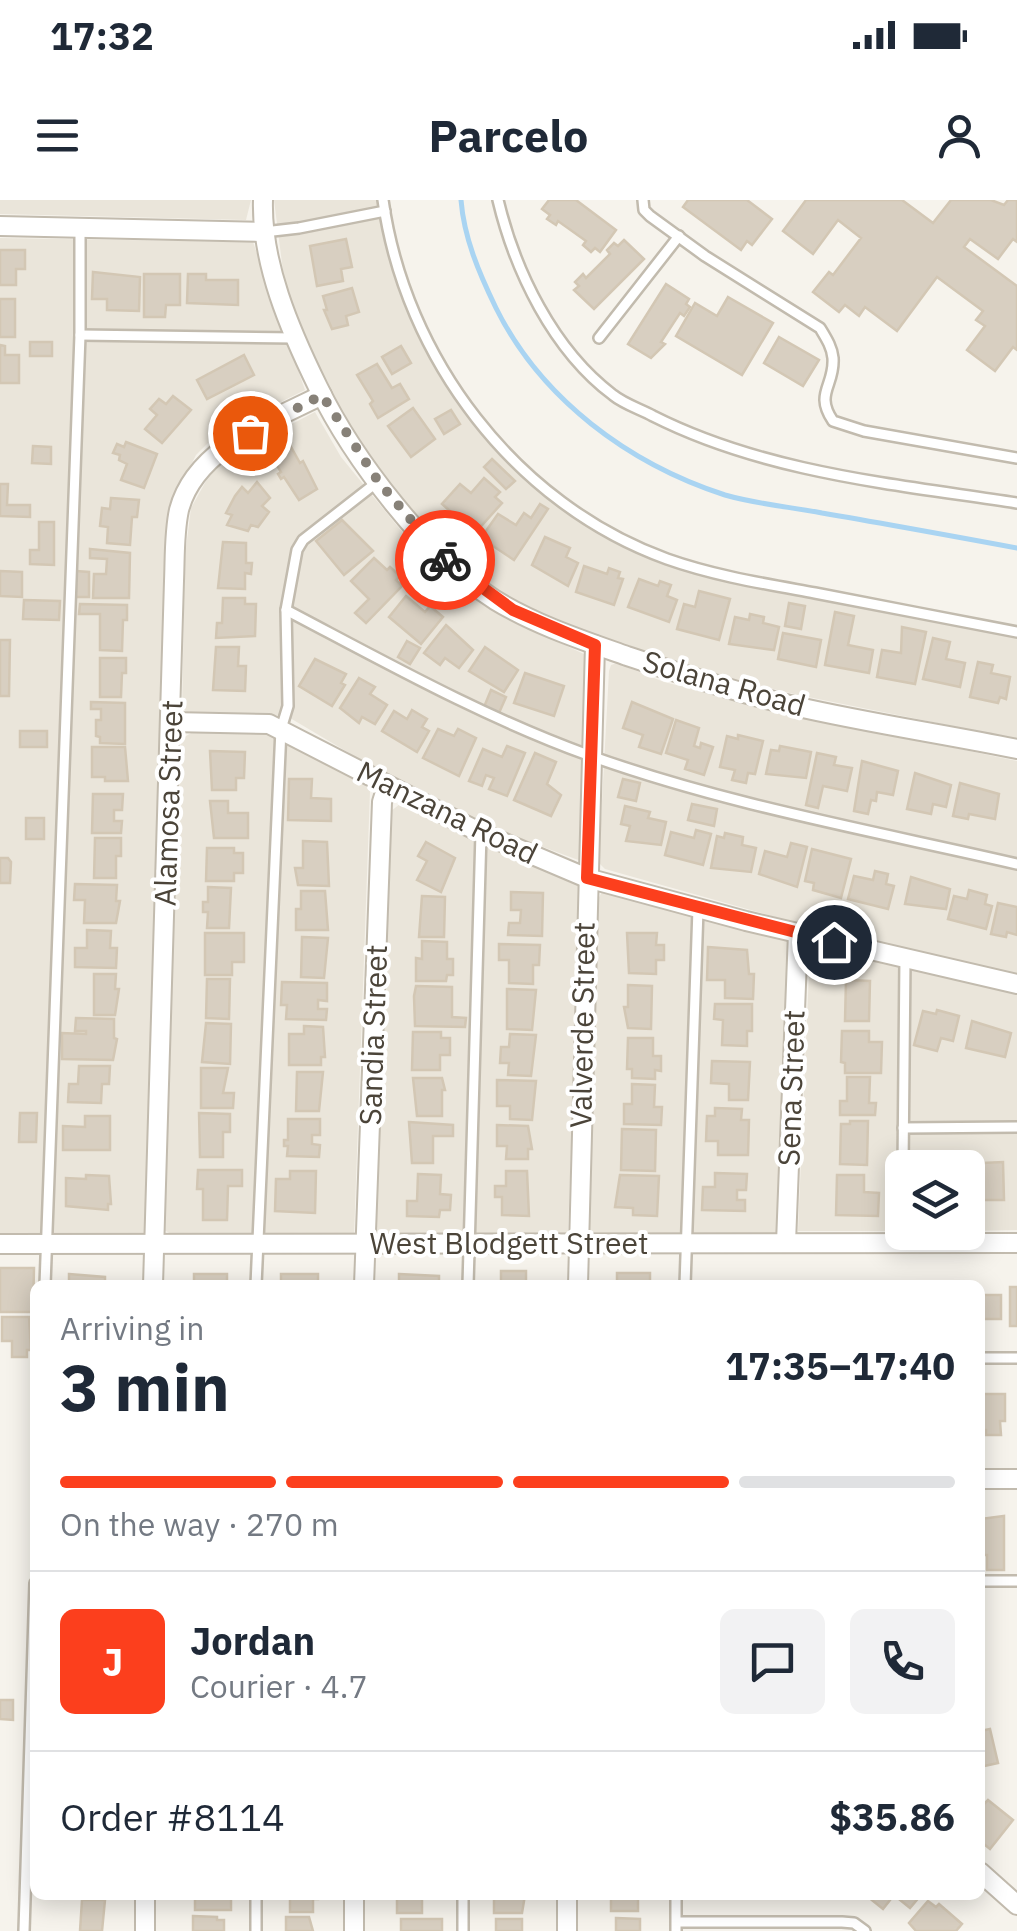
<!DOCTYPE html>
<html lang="en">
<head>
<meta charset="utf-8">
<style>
  :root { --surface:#fff; --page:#f2f2f3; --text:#1f2937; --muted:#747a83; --line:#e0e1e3; --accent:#fc3f1d }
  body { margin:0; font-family:"IBM Plex Sans",sans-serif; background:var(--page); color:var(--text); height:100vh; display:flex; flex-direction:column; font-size:38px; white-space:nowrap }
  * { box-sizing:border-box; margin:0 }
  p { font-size:32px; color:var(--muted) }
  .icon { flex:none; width:55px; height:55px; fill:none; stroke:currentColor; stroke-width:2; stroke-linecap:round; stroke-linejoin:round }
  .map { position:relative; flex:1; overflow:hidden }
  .side { position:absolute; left:30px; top:1080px; width:955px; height:620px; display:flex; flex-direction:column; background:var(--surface); border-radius:15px; box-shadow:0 5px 25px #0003 }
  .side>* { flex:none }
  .buttons { position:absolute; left:885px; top:950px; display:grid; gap:20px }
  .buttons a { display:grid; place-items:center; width:100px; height:100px; border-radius:15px; background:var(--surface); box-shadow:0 5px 25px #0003; font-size:50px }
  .pin { position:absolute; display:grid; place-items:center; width:85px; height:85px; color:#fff; margin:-42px; border:5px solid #fff; border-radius:50%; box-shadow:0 2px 10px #0007 }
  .courier { position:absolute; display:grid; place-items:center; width:100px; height:100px; margin:-50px; border:8px solid #fc3f1d; border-radius:50%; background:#fff; color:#222; box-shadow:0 2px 12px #0007 }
  .summary em { font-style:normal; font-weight:700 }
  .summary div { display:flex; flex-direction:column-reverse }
  .summary { display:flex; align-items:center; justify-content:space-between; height:170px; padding:0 30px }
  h1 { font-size:65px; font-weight:700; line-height:75px }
  .bar { display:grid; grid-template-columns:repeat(4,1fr); gap:15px 10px; align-content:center; height:120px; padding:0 30px }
  .bar i { height:12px; border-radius:8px; background:var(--line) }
  .bar .selected { background:var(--accent) }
  .bar p { grid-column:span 4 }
  .line { display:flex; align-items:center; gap:25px; padding:0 30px; border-top:2px solid var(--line) }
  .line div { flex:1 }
  .round { display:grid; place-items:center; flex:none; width:105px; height:105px; border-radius:15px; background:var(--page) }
  .status { display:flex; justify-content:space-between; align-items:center; height:70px; padding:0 50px; background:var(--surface); direction:ltr }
  .status svg { height:28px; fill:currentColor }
  header { display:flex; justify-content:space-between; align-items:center; height:130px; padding:0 30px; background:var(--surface); font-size:45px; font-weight:700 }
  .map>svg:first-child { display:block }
  .residential { fill:#eae5da }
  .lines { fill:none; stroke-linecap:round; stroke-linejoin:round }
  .stream { stroke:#a9d4f2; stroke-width:5 }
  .building { fill:#d8cfc1; stroke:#d3c7b4; stroke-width:2.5 }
  .service-casing { stroke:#c2bbae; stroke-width:14 }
  .minor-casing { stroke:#c2bbae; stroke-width:22 }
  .service { stroke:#fff; stroke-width:9 }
  .minor { stroke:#fff; stroke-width:18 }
  .done { stroke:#878178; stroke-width:10; stroke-dasharray:0 18 }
  .route { stroke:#fc3f1d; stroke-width:12 }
  .labels { text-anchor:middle; stroke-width:8; stroke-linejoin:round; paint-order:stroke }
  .street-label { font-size:30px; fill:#4b4439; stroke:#fff }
</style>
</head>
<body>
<div class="status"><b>17:32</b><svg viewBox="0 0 49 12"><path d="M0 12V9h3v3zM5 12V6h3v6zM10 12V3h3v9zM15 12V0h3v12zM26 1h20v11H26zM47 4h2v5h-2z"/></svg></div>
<header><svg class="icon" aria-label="menu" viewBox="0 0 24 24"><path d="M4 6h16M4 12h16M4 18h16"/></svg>Parcelo<svg class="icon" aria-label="person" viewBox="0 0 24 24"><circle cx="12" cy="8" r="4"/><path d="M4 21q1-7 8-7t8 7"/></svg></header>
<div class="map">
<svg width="1017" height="1731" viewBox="0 0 1017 1731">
  <rect width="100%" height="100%" fill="#f6f3ec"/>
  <g class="residential">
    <polygon points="0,0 251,0 246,20 0,14"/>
    <polygon points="274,0 383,0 402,81 436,158 491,238 589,319 687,365 1017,432 1017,539 798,495 703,472 563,423 519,403 476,376 437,340 393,289 361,246 329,192 285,87"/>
    <polygon points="0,38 253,42 305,190 218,233 196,255 177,293 168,340 146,1022 144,1034 136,1036 0,1036"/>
    <polygon points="315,212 341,257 408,339 468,389 541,434 586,455 581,661 508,634 405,586 290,518 275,515 199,515 188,513 182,508 185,356 191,308 206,281 224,259"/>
    <polygon points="617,463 664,482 826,521 1017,561 1017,775 807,726 605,669 600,664 599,657 609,471 611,465"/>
    <polygon points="193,532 271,534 363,583 370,591 354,1036 173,1035 162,1029 181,539"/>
    <polygon points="400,604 568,675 581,685 568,1032 562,1035 382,1037 376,1033 391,611"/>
    <polygon points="603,690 791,741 778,1034 589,1034 597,701"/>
    <polygon points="810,748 1017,792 1017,1030 968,1031 968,968 902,968 902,1031 798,1031"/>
  </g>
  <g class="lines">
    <path class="stream" d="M461 0C464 38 479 73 496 108 541 199 629 264 725 295 756 304 791 307 822 313 887 324 952 336 1017 348"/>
  </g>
  <g class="building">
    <polygon points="549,0 576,0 616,30 600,52 595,48 591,52 583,45 586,41 558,21 556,25 547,19 550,15 542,9"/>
    <polygon points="688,0 747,0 772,19 752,45 747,41 741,50 683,7"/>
    <polygon points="806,0 902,0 933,23 951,0 991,0 1004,5 1008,0 1017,0 1017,42 1013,39 998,59 970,39 964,47 1017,86 1017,150 1013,147 995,171 967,150 985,126 976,120 983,111 937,77 897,131 865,107 859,116 845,105 839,112 813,92 829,72 833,75 861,38 838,20 813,54 783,31"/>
    <polygon points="346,39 352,67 341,69 343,81 317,86 310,46"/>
    <polygon points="624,40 644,59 594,109 574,90 579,86 575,82 583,74 586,78 610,54 607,50 614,43 618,46"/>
    <polygon points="0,50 25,50 25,69 16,69 16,85 0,85"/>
    <polygon points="93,72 140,77 139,111 107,110 107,99 92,99"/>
    <polygon points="144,74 180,74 180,105 166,105 165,117 144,117"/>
    <polygon points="188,74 206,74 206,80 238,80 238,105 187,103"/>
    <polygon points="666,84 689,99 686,104 690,107 684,116 680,113 661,142 665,144 651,158 628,144"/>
    <polygon points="352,88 359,112 346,116 348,125 332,129 324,110 327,110 323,96"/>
    <polygon points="728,97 773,123 742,175 676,136 695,103 717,116"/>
    <rect x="0" y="99" width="15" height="38"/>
    <polygon points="779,137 819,160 803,186 764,163"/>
    <rect x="30" y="142" width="22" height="14"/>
    <polygon points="0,145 5,146 5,155 19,155 19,183 0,183"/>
    <polygon points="401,146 411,163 392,174 382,157"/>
    <polygon points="244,155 254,175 207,199 197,180"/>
    <polygon points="377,164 392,188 400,184 409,199 378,218 370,204 373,201 357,175"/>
    <polygon points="173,196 191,210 162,243 145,229 157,215 150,209 159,199 166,204"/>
    <polygon points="413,208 435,239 411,257 388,226"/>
    <polygon points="451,210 460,224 444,234 435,219"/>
    <polygon points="126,242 157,254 144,288 121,280 127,264 119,260 120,255 113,253 117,244 124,247"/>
    <polygon points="290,245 300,263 303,261 317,289 299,300 284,277 281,279 278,274 281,272 272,257"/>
    <polygon points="33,246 51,247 51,264 32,263"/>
    <polygon points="492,259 515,281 506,289 484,267"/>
    <polygon points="484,278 500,292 495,297 502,303 475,333 442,304 460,284 471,293"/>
    <polygon points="257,282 270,298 262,306 269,312 258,327 251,325 248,331 227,325 232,315 226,313 235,296 242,287 248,293"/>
    <polygon points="0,284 8,284 7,305 30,305 30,317 0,316"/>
    <polygon points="111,298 139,300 137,317 132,317 130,345 107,343 108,327 100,326 102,308 110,309"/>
    <polygon points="540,304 548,309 514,360 481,338 498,314 516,325 524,313 531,318"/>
    <polygon points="342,320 373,351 344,375 316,341"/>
    <polygon points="39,322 54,322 54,365 30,364 30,350 39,350"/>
    <polygon points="545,337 570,348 566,357 578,363 568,386 532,365"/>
    <polygon points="223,342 246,343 246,363 252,363 251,374 245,373 245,389 218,388"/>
    <polygon points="90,349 130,353 129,398 93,398 94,374 106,374 107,359 90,358"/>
    <polygon points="374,358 387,370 390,367 400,376 396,380 402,386 366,423 355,413 369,399 351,381"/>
    <polygon points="584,366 607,374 609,368 620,372 618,378 623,379 614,405 576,392"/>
    <polygon points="0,371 22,372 22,397 0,396"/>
    <polygon points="76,371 89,372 89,397 75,397"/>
    <polygon points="639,379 658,386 660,381 671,385 667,396 677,400 669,422 628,407"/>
    <polygon points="699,391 730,399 719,440 677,429 684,404 695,407"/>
    <polygon points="406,396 425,412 430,406 443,417 421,444 389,417"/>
    <polygon points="223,398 245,398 245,404 256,404 255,436 216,438 217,423 222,423"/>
    <polygon points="24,400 60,401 59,420 23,419"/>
    <polygon points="789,403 805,406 801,429 785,426"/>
    <polygon points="80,404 127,405 127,420 123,420 122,451 100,450 100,414 79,414"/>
    <polygon points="835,412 854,416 848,445 873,450 869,473 825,465"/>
    <polygon points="750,414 764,417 763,423 779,427 774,450 729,444 735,417 749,420"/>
    <polygon points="446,425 473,450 459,468 445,458 440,465 424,453"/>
    <polygon points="902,427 926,432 915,484 877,477 882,450 901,453"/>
    <polygon points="783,433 821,440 816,467 778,459"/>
    <polygon points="933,438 950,442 946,459 965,463 960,487 923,479"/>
    <polygon points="0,440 10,440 9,496 0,496"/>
    <polygon points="407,441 420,448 410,464 398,457"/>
    <polygon points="216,447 239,447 238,466 246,466 245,491 213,490"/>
    <polygon points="485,447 518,470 504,492 469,471"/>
    <polygon points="100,458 126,458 126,473 122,473 121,497 100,497"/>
    <polygon points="315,459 346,474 341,483 345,485 332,506 299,486"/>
    <polygon points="978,462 993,465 991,473 1010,477 1006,499 1000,497 998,503 970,497"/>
    <polygon points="525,473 564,486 554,516 514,503"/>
    <polygon points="359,478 375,487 370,494 387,505 375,524 362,517 359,523 340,508"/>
    <polygon points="491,490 506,497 499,513 484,507"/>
    <polygon points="91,502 125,503 125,544 100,543 100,537 96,536 96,520 101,520 101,509 91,509"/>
    <polygon points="632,502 673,519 661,554 639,547 643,535 623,528"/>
    <polygon points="412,510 427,519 422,527 429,531 417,552 382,531 394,511 407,519"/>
    <polygon points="676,520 699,528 694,546 700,548 701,543 713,547 704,575 685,569 688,560 666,553"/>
    <polygon points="438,529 454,536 458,529 476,538 459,576 423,558"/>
    <rect x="20" y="531" width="27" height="16"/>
    <polygon points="738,535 763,541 755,574 748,573 746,583 732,580 735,570 720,567 727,536 738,539"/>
    <polygon points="507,546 525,553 507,596 489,589 494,578 486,575 482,586 469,581 483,549 502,557"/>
    <polygon points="780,546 811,552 806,578 766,574 771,550 779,551"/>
    <polygon points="92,547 125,547 128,581 105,581 105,577 92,577"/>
    <polygon points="210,551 245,552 244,578 236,578 236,590 212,590"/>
    <polygon points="535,553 556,562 547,584 561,595 551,616 514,600"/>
    <polygon points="817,553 836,557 834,565 852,568 847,591 823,586 818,608 806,605"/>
    <polygon points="862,561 898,571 893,595 877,592 876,601 871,600 868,614 854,611"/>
    <polygon points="915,573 951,585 946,607 933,604 931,614 907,609"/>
    <polygon points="289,579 312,579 311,598 331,599 331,621 288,620"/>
    <polygon points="623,579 640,583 636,601 618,597"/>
    <polygon points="960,583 999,594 995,619 969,614 968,619 953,616"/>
    <polygon points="93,594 123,594 122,610 114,610 114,621 122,621 121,633 92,633"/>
    <polygon points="210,601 228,601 228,613 248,613 248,638 214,638"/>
    <polygon points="692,604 717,609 714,626 688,620"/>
    <polygon points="625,606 650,612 648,618 666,622 661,645 626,641 630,626 621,624"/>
    <rect x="26" y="618" width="18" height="21"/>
    <polygon points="696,630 711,634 703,665 665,655 671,632 694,638"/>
    <polygon points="725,633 743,637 742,645 756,648 751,672 711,668 717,636 724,638"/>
    <polygon points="95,638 121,638 121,656 116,656 116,678 94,678"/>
    <polygon points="303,641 327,642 329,686 298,685 295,668 303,668"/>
    <polygon points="426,642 455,658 441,692 417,680 427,661 418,656"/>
    <polygon points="791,643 807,647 797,687 759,674 765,651 787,657"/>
    <polygon points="207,648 234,648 234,653 243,653 243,673 234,673 234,681 206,681"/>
    <polygon points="812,649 851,659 841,698 813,690 814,683 805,681"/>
    <polygon points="0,658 8,658 11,662 10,683 0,683"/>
    <polygon points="875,671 888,674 886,684 894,686 888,709 848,699 854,676 873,680"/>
    <polygon points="911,677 950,689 946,709 905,704"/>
    <polygon points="75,684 117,685 116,701 120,701 116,723 84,723 85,700 74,700"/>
    <polygon points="208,687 231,688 229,728 207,728 208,712 203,712 203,702 208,702"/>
    <polygon points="969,690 987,695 985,704 992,706 986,729 948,719 954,696 967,699"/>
    <polygon points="301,691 325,691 328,730 296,730 296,709 301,709"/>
    <polygon points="511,692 543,693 542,736 508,735 509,723 520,723 521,710 511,710"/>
    <polygon points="422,696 445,697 444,737 419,737"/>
    <polygon points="998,703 1017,707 1017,735 1007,732 1006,737 991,734"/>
    <polygon points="87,730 111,731 110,748 117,748 116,768 75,767 75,748 87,748"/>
    <polygon points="205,733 244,733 244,762 232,762 232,775 205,775"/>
    <polygon points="627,733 657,733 656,745 664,745 664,760 656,760 656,774 629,773"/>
    <polygon points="302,737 328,738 324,778 301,777"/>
    <polygon points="422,741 447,742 447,759 453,759 453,775 447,775 446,781 416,781 416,758 422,759"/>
    <polygon points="499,744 540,745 539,765 533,765 533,784 509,783 509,760 499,760"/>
    <polygon points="708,747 747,750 749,774 754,774 753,799 725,798 725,780 707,780"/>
    <polygon points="94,774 116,774 115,789 119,789 115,815 94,815"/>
    <polygon points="207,779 230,779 229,819 206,818"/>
    <polygon points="846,780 870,781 869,821 845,821"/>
    <polygon points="282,782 327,783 327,801 318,800 318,809 327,809 326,820 286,819 287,805 281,805"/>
    <polygon points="628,785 652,786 651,829 628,828 624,807 628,807"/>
    <polygon points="416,786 452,787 452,817 466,818 465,827 415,826 414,796"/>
    <polygon points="507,789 536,790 532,830 507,829"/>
    <polygon points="715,804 752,804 752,831 747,831 747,846 722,845 723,820 714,819"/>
    <polygon points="937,810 959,816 953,841 941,838 937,851 914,845 923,811 936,814"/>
    <polygon points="76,818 114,819 114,838 117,839 113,860 62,859 62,833 86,834 86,831 75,831"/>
    <polygon points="972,821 1011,833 1005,857 966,848"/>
    <polygon points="206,823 231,824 230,864 202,862"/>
    <polygon points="304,826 323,827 325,857 321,857 321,865 289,865 289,834 304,834"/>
    <polygon points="842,831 869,831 869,842 882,842 881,873 845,873 845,863 841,862"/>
    <polygon points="413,832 441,832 441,838 450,838 450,855 440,855 440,870 412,870"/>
    <polygon points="510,834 536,835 531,876 508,875 509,863 500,863 501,847 509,847"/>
    <polygon points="628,838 653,838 653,856 661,856 661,871 655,870 655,879 632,878 632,869 627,869"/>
    <polygon points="712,861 750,862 748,900 729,900 729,884 711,883"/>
    <polygon points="79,866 110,866 109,884 102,884 101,903 68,902 69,884 78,884"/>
    <polygon points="201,868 228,868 223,893 234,893 233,908 201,908"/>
    <polygon points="297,872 323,872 319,911 296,911"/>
    <polygon points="847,877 870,877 869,903 876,903 875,915 840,915 840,901 847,901"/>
    <polygon points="413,878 442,878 445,890 442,890 442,916 417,916"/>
    <polygon points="497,880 536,881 532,920 510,919 510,906 497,906"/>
    <polygon points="632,884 655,885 654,907 662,907 661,925 624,924 624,904 632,904"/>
    <polygon points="715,908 742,909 741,920 749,920 748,955 718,955 718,941 706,941 707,916 715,916"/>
    <polygon points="20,913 37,913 36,942 19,942"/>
    <polygon points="199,913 230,914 230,932 223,932 223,957 200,957"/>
    <polygon points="85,916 110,916 110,950 63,950 63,926 85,927"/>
    <polygon points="288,919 320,919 320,935 312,935 312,944 320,945 319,957 287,956 288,946 284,946 284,940 288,940"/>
    <polygon points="850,921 868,921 867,965 840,964 841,924 850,924"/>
    <polygon points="409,922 453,925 453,936 433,936 433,963 412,963"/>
    <polygon points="497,925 528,926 532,949 528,949 528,959 506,959 507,946 497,946"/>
    <polygon points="622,929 656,930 655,971 621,970"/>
    <polygon points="1003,962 1004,1000 979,1000 979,995 968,995 968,972 982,972 982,963"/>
    <polygon points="198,970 242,970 242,986 228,986 227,1020 203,1020 203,989 197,989"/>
    <polygon points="290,971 316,971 315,1013 275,1011 276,979 290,979"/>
    <polygon points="506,971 527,971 529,1016 502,1015 502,997 495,997 495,986 506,986"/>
    <polygon points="715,973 747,974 746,990 737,990 737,1000 745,1000 745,1011 702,1010 703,987 715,987"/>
    <polygon points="418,974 441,975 440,994 451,995 450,1010 440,1010 439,1017 407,1016 407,1001 417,1001"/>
    <polygon points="86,975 109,976 111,1004 108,1004 108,1010 66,1006 66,978 86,979"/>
    <polygon points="620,975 659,976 657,1016 633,1015 633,1008 615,1007"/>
    <polygon points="837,975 864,975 864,992 879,993 878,1016 836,1015"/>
    <polygon points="0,1068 34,1068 33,1112 0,1112"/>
    <rect x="501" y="1071" width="25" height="14"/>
    <rect x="617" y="1073" width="33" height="12"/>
    <polygon points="69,1074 105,1077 105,1085 69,1085"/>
    <rect x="194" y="1074" width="33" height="11"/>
    <rect x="281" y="1074" width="37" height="11"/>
    <polygon points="399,1074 439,1076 439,1085 399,1085"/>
    <rect x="1010" y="1087" width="7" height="39"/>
    <polygon points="980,1088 983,1095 1001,1095 1001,1119 980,1119"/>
    <polygon points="2,1117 29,1117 31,1150 27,1150 27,1157 12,1157 12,1141 2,1141"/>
    <polygon points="980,1194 1005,1194 1005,1221 1000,1221 1001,1235 986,1235 986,1230 980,1230"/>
    <polygon points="1004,1316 1004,1370 987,1370 987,1355 980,1355 980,1319"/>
    <polygon points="0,1500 13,1500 13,1520 0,1519"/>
    <polygon points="990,1529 998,1563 980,1567 980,1531"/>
    <polygon points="988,1600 1013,1620 990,1649 980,1641 980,1608"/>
    <rect x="195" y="1695" width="36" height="15"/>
    <polygon points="290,1695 318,1695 318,1699 313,1699 313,1712 290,1712"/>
    <rect x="397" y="1695" width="25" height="18"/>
    <polygon points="494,1695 525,1695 522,1713 494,1713"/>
    <rect x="611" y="1695" width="27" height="16"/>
    <polygon points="870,1695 921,1695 910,1708 894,1695 883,1709 868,1697"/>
    <polygon points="82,1700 105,1700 102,1731 80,1731"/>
    <polygon points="928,1701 936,1707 939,1704 962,1724 956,1731 916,1731 909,1723"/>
    <polygon points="193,1716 217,1717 217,1720 224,1720 224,1731 193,1731"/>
    <polygon points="286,1717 309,1717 313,1731 286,1731"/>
    <polygon points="616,1718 640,1719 640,1731 616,1731"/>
    <rect x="401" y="1719" width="41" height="12"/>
    <rect x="496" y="1719" width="26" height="12"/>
  </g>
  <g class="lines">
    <g class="service-casing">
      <g id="service">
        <path d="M383 0C405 158 515 304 667 359 715 376 766 384 815 393 882 406 950 419 1017 432"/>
        <path d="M498 0C515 71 553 150 613 195 624 204 640 209 653 216 766 273 894 284 1017 303"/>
        <path d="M643 0 644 10 650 16 705 56 820 128C826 138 832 147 833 158 835 186 814 193 833 221L864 231 1017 258"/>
        <polyline points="264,32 299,28 385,11"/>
        <polyline points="80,135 295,138"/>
        <polyline points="599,138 679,36"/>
        <path d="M286 410C385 462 483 517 588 555 727 605 874 631 1017 664"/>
        <polyline points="903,928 1017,927"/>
        <polyline points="903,968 905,759"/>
        <polyline points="45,1085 80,135 80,28"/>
        <polyline points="256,1085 281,529 288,506 286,410 297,350 303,340 376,283"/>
        <polyline points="468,1085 481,633"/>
        <polyline points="685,1085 698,709"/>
        <polyline points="980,1158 1017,1158"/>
        <polyline points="980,1381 1017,1381"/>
        <polyline points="256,1695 256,1731"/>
        <polyline points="676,1695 676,1731"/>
        <polyline points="677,1722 842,1722 854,1723 865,1731"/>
        <polyline points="24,1731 35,1383"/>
        <polyline points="463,1731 463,1695"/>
      </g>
    </g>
    <g class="minor-casing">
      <g id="minor">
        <path d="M263 0C261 63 290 130 318 187 353 259 427 356 495 400 536 425 582 440 627 456 682 474 738 493 794 506 868 523 943 534 1017 549"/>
        <polyline points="0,26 262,32"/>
        <polyline points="171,522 269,524 481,633 587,678 746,721 1017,784"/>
        <polyline points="786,1043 798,733"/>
        <polyline points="0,1044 1017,1043"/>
        <path d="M153 1085 174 381C175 358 174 333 179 310 195 248 271 221 322 195"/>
        <polyline points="364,1085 382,602 387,586"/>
        <polyline points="578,1085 595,445"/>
        <polyline points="980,1279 1017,1279"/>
        <polyline points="980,1672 1017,1705"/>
        <polyline points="354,1695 354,1731"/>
        <polyline points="567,1695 567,1731"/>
        <polyline points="145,1731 145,1695"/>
      </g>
    </g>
    <use href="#service" class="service"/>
    <use href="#minor" class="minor"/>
  </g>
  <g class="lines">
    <polyline class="done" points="250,233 322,195 378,281 445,360"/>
    <polyline class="route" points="445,360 513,410 595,445 587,678 834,742"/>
  </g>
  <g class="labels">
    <g class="street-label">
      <text transform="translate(724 484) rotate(16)" y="10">Solana Road</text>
      <text transform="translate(169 603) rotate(-88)" y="10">Alamosa Street</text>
      <text transform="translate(447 613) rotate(26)" y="10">Manzana Road</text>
      <text transform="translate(583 825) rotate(-89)" y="10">Valverde Street</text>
      <text transform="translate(374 835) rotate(-88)" y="10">Sandia Street</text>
      <text transform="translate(792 888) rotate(-88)" y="10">Sena Street</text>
      <text x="509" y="1054">West Blodgett Street</text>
    </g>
  </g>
</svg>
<div class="buttons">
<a><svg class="icon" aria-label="layers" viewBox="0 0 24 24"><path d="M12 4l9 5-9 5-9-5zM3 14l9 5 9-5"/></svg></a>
</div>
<div class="pin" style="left:250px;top:233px;background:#ea580c"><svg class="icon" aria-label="bag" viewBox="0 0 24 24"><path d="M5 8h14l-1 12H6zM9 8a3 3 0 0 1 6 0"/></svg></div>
<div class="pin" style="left:834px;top:742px;background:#1f2937"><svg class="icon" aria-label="home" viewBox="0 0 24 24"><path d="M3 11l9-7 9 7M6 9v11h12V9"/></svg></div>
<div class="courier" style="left:445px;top:360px"><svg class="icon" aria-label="bike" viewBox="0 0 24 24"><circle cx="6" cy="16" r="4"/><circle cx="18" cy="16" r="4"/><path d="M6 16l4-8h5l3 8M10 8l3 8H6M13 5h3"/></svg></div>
<section class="side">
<div class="summary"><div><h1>3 min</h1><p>Arriving in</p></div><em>17:35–17:40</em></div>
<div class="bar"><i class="selected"></i><i class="selected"></i><i class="selected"></i><i></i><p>On the way · 270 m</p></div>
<div class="line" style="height:180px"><b class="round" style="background:var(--accent);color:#fff">J</b><div><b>Jordan</b><p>Courier · 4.7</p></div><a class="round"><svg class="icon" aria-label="chat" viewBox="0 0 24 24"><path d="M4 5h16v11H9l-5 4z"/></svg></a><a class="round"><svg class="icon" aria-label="phone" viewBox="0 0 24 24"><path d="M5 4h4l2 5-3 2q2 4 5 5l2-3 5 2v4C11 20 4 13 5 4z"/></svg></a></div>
<div class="line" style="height:130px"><div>Order #8114</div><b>$35.86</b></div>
</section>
</div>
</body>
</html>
